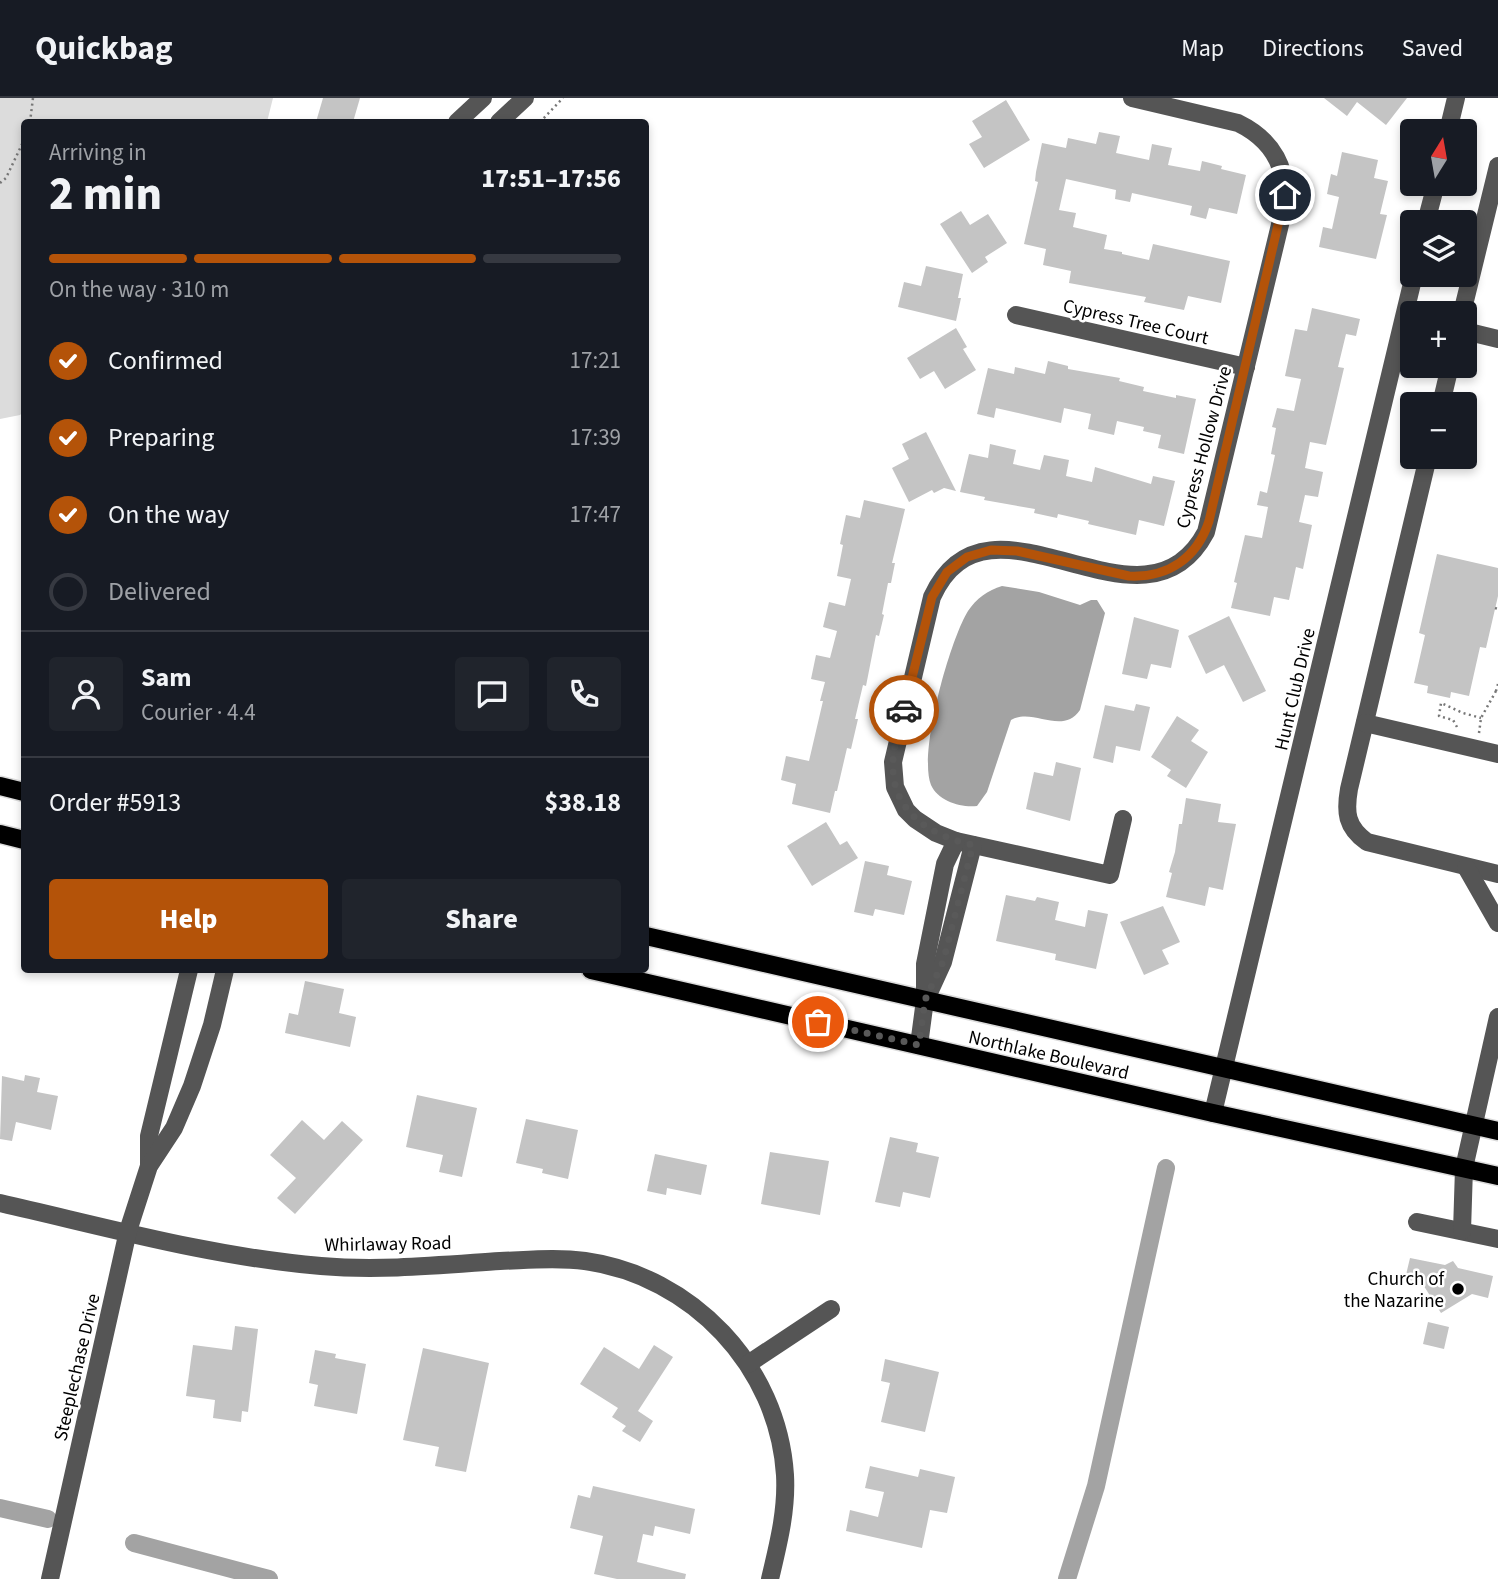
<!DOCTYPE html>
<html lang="en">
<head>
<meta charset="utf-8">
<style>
  :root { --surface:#171b24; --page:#20242c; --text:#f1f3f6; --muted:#9ea1a6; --line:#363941; --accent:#b45309 }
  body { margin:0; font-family:"Source Sans 3",sans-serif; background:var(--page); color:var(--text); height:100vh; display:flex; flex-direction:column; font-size:26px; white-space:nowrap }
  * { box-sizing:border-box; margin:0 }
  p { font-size:23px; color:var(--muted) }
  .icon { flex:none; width:38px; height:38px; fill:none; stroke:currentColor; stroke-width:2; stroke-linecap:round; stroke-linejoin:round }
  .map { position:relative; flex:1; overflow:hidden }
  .sheet { position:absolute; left:21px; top:21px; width:628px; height:854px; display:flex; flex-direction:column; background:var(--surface); border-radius:7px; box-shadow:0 4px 10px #0003 }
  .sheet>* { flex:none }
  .needle { width:46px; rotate:11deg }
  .buttons { position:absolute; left:1400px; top:21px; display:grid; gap:14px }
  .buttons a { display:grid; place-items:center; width:77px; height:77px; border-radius:7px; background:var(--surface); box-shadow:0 4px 10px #0003; font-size:35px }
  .pin { position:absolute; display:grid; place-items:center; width:60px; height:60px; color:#fff; margin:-30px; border:4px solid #fff; border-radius:50%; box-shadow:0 2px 7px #0007 }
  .courier { position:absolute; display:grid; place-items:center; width:70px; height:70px; margin:-35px; border:5px solid #b45309; border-radius:50%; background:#fff; color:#222; box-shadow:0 2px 9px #0007 }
  .overview em { font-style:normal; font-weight:800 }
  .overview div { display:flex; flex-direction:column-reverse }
  .overview { display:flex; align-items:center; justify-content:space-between; height:119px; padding:0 28px }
  h1 { font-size:46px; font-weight:800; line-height:52px }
  .bar { display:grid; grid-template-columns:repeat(4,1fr); gap:10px 7px; align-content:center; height:84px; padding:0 28px }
  .bar i { height:9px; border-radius:5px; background:var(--line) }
  .bar .on { background:var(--accent) }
  .bar p { grid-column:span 4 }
  .line { display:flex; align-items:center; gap:18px; padding:0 28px; border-top:2px solid var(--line) }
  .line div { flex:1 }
  .round { display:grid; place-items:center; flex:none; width:74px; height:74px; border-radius:7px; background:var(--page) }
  ol { padding:0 28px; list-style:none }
  li { display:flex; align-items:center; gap:21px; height:77px }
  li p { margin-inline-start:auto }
  li .icon { padding:7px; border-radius:50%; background:var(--accent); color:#fff; stroke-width:4 }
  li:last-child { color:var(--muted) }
  li i { width:38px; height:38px; border:4px solid var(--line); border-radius:50% }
  .button { display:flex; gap:14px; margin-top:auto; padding:14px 28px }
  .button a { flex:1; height:80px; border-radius:7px; background:var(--accent); color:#fff; font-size:28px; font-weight:800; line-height:80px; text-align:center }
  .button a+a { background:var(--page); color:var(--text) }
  header { display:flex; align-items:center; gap:42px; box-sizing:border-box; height:98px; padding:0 35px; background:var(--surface); border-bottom:2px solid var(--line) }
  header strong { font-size:33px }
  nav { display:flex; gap:38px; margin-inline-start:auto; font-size:24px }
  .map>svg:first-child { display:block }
  .green { fill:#dcdcdc }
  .water { fill:#a3a3a3 }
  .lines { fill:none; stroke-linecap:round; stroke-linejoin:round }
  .canal { stroke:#a3a3a3; stroke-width:18 }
  .building { fill:#c4c4c4 }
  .major-casing { stroke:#dbdbdb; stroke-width:21 }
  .path { stroke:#777; stroke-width:2.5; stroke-dasharray:2 3.5; stroke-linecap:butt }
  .minor { stroke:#555; stroke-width:18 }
  .major { stroke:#000; stroke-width:18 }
  .done { stroke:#595959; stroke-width:7; stroke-dasharray:0 12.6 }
  .route { stroke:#b45309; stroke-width:9 }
  .poi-dot { fill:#000; stroke:#fff; stroke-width:2.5 }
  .labels { text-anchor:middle; stroke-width:5; stroke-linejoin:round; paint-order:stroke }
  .street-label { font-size:19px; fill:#000; stroke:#fff }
  .poi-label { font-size:19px; fill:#000; stroke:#fff; text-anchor:end }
</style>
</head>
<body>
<header>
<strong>Quickbag</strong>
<nav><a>Map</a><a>Directions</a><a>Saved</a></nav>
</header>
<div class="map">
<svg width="1498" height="1481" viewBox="0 0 1498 1481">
  <rect width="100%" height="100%" fill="#fff"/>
  <polygon class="green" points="0,0 273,0 267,24 24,24 24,313 20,317 0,321"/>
  <path class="water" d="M1002 488 1039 494 1080 507 1091 502H1097L1105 515 1080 612C1062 638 1033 609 1011 622L987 694 977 708C961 710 938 703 931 687 918 655 950 542 968 513 976 501 988 492 1002 488Z"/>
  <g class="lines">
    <g class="canal">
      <polyline points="0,1410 48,1421"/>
      <polyline points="134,1445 269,1481"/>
      <polyline points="1067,1481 1096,1388 1166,1070"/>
    </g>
  </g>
  <g class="building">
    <polygon points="323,0 360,0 353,24 316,24"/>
    <polygon points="1324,0 1407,0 1386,27 1357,4 1347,18"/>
    <polygon points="1006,2 1030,42 984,70 969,46 982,39 972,23"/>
    <polygon points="1099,34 1120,38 1116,55 1149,62 1152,46 1172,50 1168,67 1200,73 1202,63 1222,68 1221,71 1246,77 1237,116 1209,110 1206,121 1190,117 1192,108 1132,95 1130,104 1115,101 1116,92 1066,81 1059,112 1076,115 1073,129 1107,137 1104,151 1122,154 1122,156 1149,162 1153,146 1230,163 1221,205 1188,198 1184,212 1144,204 1146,199 1069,185 1071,173 1043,167 1046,151 1024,146 1038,84 1035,83 1036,74 1042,45 1066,50 1068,40 1096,46"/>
    <polygon points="1342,54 1378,62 1374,80 1388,83 1380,116 1387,117 1376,161 1319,149 1323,129 1332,131 1339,99 1327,96 1331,76 1337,78"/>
    <polygon points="961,113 970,127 988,116 1007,145 985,159 988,164 972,175 940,126"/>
    <polygon points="926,168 963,176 958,200 961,200 956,223 898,209 904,184 921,188"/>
    <polygon points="1312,210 1360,221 1356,238 1346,236 1338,269 1344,270 1326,347 1310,344 1305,370 1323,374 1318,399 1305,397 1299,424 1312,427 1303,471 1296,469 1289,502 1274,499 1270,518 1231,510 1237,485 1234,484 1245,437 1262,440 1268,409 1257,407 1260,393 1267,395 1275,357 1271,356 1276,330 1272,329 1277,310 1294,313 1301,281 1285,278 1295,231 1307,233"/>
    <polygon points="956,230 967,249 963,251 976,272 945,291 934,273 920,281 907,260"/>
    <polygon points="1048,263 1068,268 1068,271 1120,280 1119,283 1144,289 1143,293 1176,300 1176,297 1196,301 1184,356 1158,350 1161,337 1143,333 1144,329 1117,323 1114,337 1088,331 1091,316 1064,310 1061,325 996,310 994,320 977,316 988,270 1014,276 1015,269 1045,276"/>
    <polygon points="926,334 956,393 944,390 934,395 932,392 909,404 892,370 909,361 902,346"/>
    <polygon points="990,346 1016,352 1013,366 1040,372 1044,357 1069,362 1066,378 1092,384 1095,369 1151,386 1153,378 1175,383 1164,428 1139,422 1136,437 1088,426 1089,423 1058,416 1057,420 1034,415 1035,411 984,402 985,399 960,394 969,356 988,360"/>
    <polygon points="864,402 905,411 892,465 895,465 891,485 888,485 882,516 884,517 879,538 876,537 866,588 863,587 855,621 858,621 851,651 847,650 837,693 835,693 830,715 792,706 796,686 781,682 786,658 809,663 823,603 820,603 825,584 811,581 816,557 830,560 837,533 823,529 829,504 845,508 851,481 837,478 843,447 840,446 846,417 860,420"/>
    <polygon points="1437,456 1498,470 1498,498 1486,550 1480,549 1469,598 1451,594 1450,600 1427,595 1428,588 1414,585 1425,537 1419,535"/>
    <polygon points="1229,518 1266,593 1243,604 1224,567 1206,576 1188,538"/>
    <polygon points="1134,519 1179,532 1171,570 1151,566 1147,581 1122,576"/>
    <polygon points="1136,606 1150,609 1140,653 1116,648 1113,665 1093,660 1105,607 1134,613"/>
    <polygon points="1177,618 1199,632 1191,643 1208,654 1186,690 1167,678 1171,672 1151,659"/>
    <polygon points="1056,664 1081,670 1070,723 1026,711 1034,674 1053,678"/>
    <polygon points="1186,700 1221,706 1218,724 1236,726 1223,792 1209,789 1205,808 1166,799 1172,775 1169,774 1175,754 1179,726 1182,726"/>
    <polygon points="826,724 840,747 847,743 858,760 812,788 787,748"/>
    <polygon points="865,763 889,768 887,777 912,783 904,817 875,811 873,818 854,814"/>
    <polygon points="1006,797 1035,803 1037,799 1059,804 1055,822 1085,829 1088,812 1108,816 1096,871 1055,862 1056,856 996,843"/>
    <polygon points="1163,808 1180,844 1162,852 1169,866 1144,877 1120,824"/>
    <polygon points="305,883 344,891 339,915 356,919 350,949 285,935 289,915 298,917"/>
    <polygon points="25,977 40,980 37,994 58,998 51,1032 16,1024 12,1043 0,1041 2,978 24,983"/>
    <polygon points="417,997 477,1010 462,1079 439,1074 443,1057 406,1049"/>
    <polygon points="526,1021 578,1032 568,1081 542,1075 543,1071 516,1065"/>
    <polygon points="302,1022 324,1042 342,1023 363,1042 295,1116 277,1100 296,1080 270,1057"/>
    <polygon points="890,1039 918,1045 916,1054 939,1059 930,1100 903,1094 900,1109 875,1104"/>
    <polygon points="770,1054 829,1063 820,1117 761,1106"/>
    <polygon points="655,1056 707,1067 701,1097 667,1090 666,1097 647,1093"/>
    <polygon points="1410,1160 1445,1167 1453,1163 1458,1170 1493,1178 1488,1200 1472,1196 1441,1215 1422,1185 1405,1181"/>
    <polygon points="1428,1224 1449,1229 1444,1251 1423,1246"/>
    <polygon points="235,1228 258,1231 248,1314 242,1313 241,1324 213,1320 215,1302 186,1298 193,1247 232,1252"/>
    <polygon points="654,1247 673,1259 638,1313 653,1323 640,1344 622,1333 626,1328 612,1319 618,1310 580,1286 604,1249 639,1271"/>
    <polygon points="423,1250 489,1265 466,1374 435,1368 439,1349 403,1342"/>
    <polygon points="315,1252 336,1256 335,1260 366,1266 357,1316 314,1308 318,1287 309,1285"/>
    <polygon points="885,1261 939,1274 925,1334 881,1324 890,1285 881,1283"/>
    <polygon points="870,1368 918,1379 920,1371 955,1379 947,1415 930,1412 922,1450 846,1433 850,1412 878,1419 884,1394 865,1390"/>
    <polygon points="593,1388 695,1411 690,1436 655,1428 653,1438 643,1436 637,1464 686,1476 685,1481 617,1481 594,1476 603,1438 570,1430 578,1397 590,1400"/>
  </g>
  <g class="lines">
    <g class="major-casing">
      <g id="major">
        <polyline points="0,688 24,694"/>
        <polyline points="0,736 24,742"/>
        <polyline points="646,838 1498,1033"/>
        <polyline points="591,872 1213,1015 1498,1078"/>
      </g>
    </g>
    <g class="path">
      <polyline points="30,24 33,0"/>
      <polyline points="540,24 563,0"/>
      <polyline points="0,85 6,80 24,42"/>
      <polyline points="1495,510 1498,511"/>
      <polyline points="1498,586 1496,593 1498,594"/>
      <polyline points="1457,629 1453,622 1439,618 1441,605 1463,615 1481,620"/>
      <polyline points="1479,635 1481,620 1496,593"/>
    </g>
    <g class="minor">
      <polyline points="457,24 483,0"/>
      <polyline points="499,24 525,0"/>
      <polyline points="1448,33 1456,0"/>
      <polyline points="1426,124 1436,86"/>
      <polyline points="1462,215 1498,68"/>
      <polyline points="1016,217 1246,269"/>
      <polyline points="1465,233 1498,241"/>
      <polyline points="1441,306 1450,268"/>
      <path d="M1428 359 1349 691C1345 714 1346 729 1367 744L1498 776"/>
      <polyline points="1365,625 1498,656"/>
      <path d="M1123 721 1110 777 956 743 936 735 915 721 906 712 895 689 893 664 932 499C989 373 1143 553 1206 434L1284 110C1289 71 1273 42 1238 25L1132 0"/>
      <polyline points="1466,769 1498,825"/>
      <polyline points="927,899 943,864 973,747"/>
      <polyline points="919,947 925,902 925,866 945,766 956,743"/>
      <polyline points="1213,1015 1414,177"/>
      <polyline points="149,1068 149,1038 189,872"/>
      <path d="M0 1105C106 1129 212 1159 321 1168 380 1173 441 1167 500 1163 528 1162 557 1159 585 1163 692 1178 778 1268 785 1377 787 1413 778 1447 770 1481"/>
      <polyline points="1417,1124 1498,1141"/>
      <polyline points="1462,1133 1464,1070 1498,919"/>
      <polyline points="748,1266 831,1211"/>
      <polyline points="50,1481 128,1133 149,1068 174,1030 192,988 212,927 225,872"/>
    </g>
    <use href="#major" class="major"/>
  </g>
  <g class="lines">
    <path class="done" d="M818 924 919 947 925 902 943 864 973 747C931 738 891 714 893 665 893 647 900 629 904 612"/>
    <path class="route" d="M904 612 932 499 947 474 967 459 991 452 1017 453 1129 478C1168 480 1197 460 1209 423L1285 97"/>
  </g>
  <circle class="poi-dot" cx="1458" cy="1191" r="7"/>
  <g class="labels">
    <g class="street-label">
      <text transform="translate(1136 223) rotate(13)" y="7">Cypress Tree Court</text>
      <text transform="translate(1203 349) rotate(-75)" y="7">Cypress Hollow Drive</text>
      <text transform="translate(1294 591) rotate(-77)" y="7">Hunt Club Drive</text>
      <text transform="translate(1049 956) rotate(13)" y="7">Northlake Boulevard</text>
      <text transform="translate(388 1145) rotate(-1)" y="7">Whirlaway Road</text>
      <text transform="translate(76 1269) rotate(-77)" y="7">Steeplechase Drive</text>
    </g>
    <g class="poi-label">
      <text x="1444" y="1187">Church of<tspan x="1444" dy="22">the Nazarine</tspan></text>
    </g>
  </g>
</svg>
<div class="buttons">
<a><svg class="needle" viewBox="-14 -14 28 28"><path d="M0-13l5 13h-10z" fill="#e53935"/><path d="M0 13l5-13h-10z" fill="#9ea1a6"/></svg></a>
<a><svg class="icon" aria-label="layers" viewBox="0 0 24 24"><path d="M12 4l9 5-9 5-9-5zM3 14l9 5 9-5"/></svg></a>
<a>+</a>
<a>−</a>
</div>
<div class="pin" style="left:818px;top:924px;background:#ea580c"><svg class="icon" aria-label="bag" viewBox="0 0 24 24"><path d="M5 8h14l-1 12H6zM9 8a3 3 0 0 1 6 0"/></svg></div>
<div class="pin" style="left:1285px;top:97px;background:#1f2937"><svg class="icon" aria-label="home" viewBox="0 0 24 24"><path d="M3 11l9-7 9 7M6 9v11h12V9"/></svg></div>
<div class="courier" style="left:904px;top:612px"><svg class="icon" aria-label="car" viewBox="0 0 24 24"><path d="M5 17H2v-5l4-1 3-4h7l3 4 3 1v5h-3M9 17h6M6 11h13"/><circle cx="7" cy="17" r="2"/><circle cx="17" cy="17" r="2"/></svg></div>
<section class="sheet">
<div class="overview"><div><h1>2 min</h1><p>Arriving in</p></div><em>17:51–17:56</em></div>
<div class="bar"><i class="on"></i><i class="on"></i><i class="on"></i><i></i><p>On the way · 310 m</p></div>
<ol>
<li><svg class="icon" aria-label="check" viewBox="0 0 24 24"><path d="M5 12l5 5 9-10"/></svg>Confirmed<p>17:21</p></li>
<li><svg class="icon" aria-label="check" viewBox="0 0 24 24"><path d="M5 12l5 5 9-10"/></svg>Preparing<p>17:39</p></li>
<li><svg class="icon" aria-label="check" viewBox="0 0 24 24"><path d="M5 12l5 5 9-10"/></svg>On the way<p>17:47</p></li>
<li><i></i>Delivered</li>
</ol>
<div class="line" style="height:126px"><a class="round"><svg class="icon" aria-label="person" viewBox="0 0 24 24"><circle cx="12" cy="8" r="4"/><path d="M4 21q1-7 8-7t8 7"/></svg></a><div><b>Sam</b><p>Courier · 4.4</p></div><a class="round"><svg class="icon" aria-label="chat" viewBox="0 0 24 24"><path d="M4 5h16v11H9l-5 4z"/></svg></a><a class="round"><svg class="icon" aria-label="phone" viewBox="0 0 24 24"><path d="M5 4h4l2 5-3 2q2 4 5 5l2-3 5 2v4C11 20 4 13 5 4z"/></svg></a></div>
<div class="line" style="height:91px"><div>Order #5913</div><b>$38.18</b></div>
<div class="button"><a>Help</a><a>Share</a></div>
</section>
</div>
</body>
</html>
